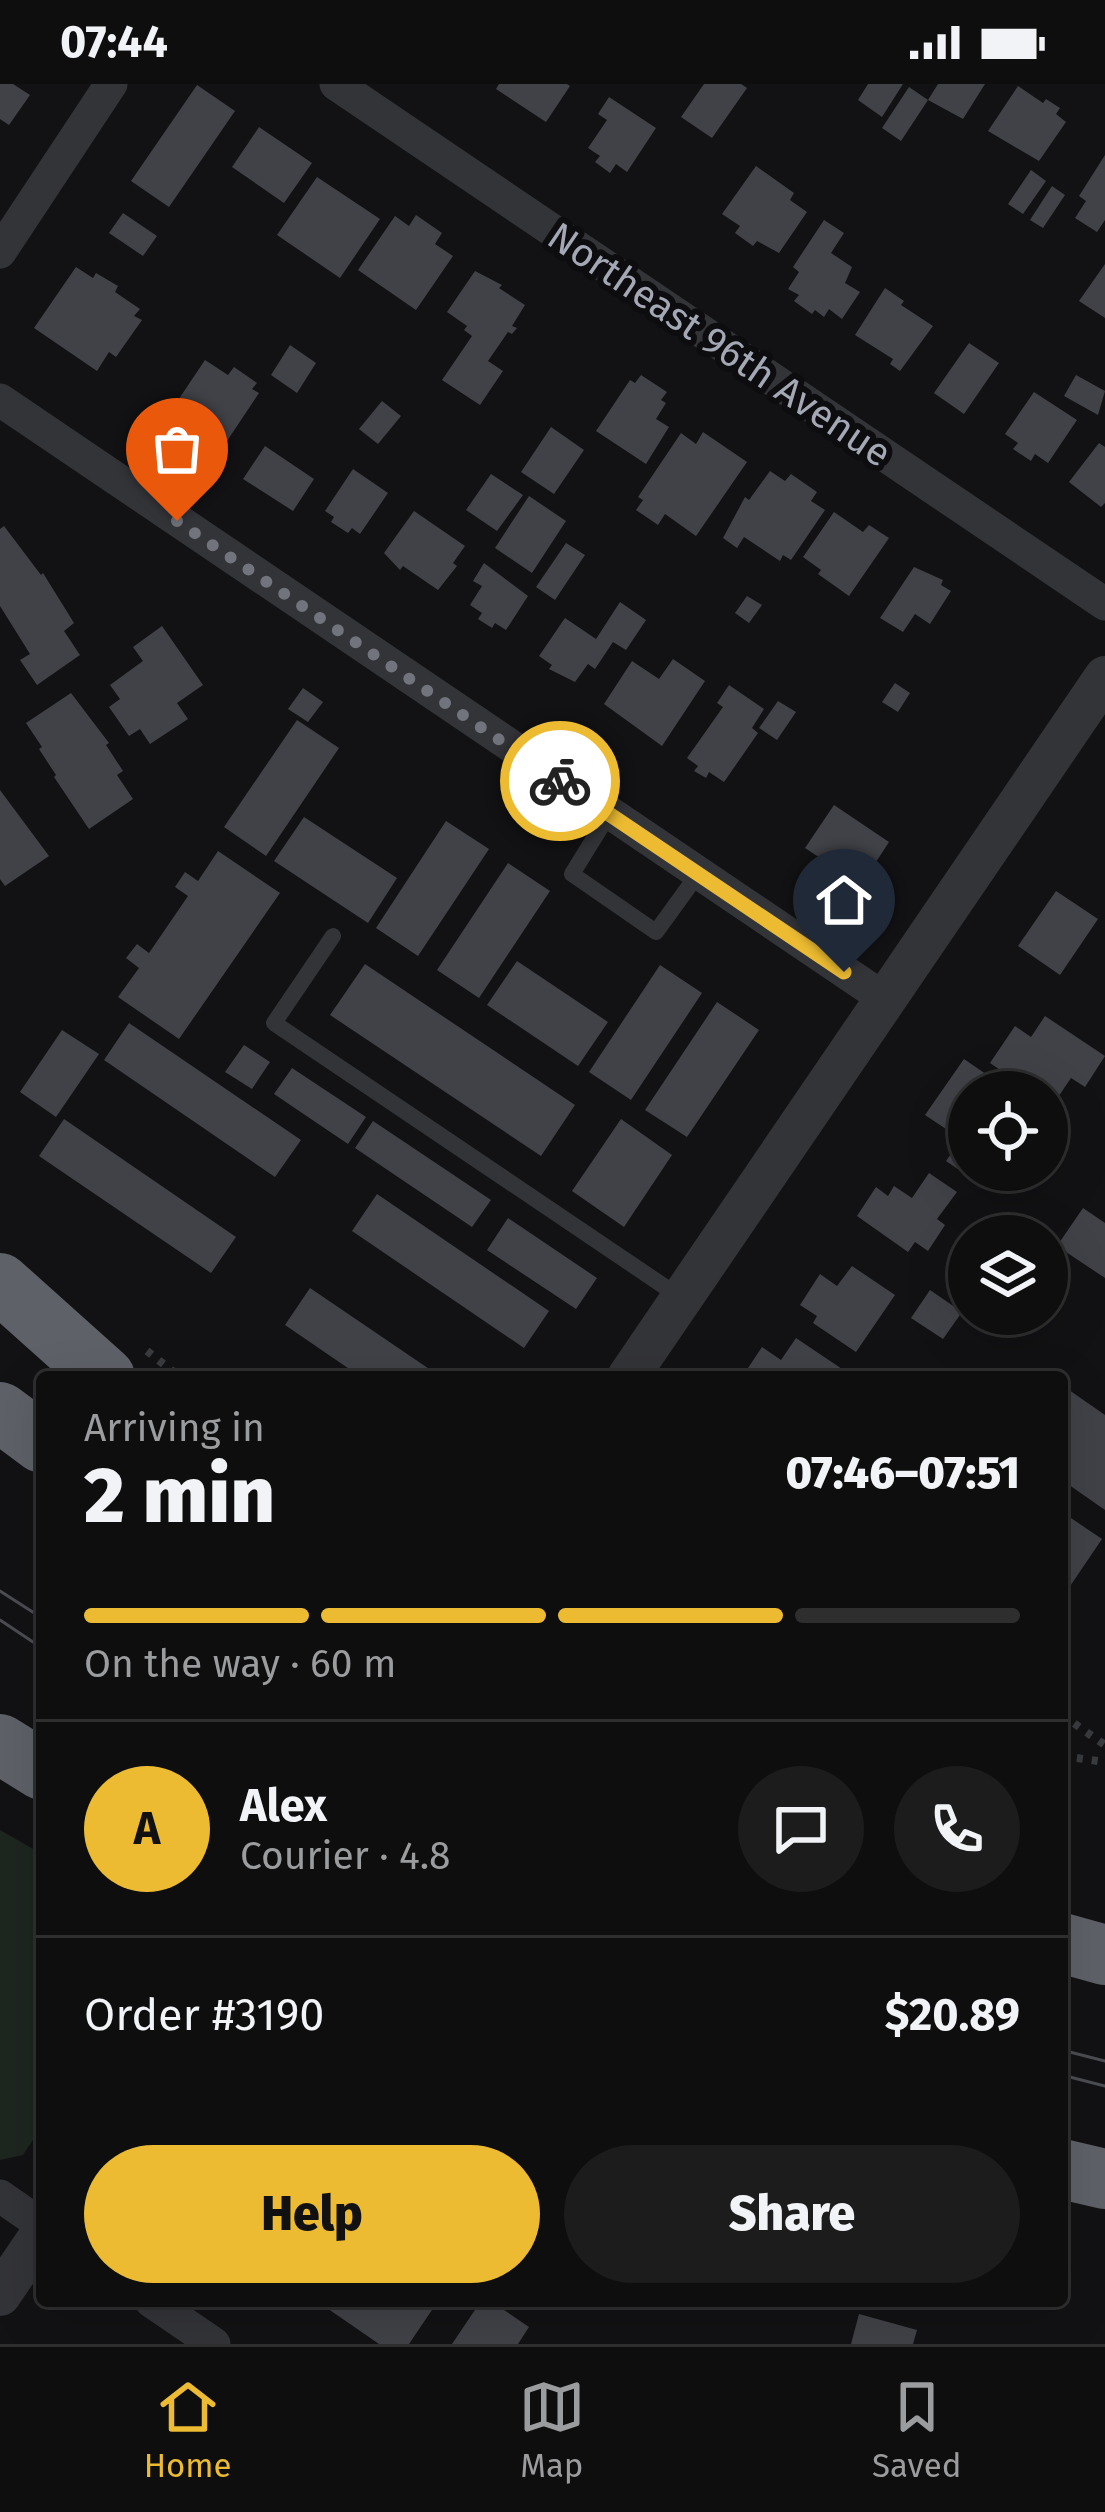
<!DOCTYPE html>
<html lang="en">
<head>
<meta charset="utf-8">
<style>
  :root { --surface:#0e0e0f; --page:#1c1c1d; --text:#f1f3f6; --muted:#9b9c9e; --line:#2e2e2f; --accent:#ecbb32 }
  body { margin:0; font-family:"Fira Sans",sans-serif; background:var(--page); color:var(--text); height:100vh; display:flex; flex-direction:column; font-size:45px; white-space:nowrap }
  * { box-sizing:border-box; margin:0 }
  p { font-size:39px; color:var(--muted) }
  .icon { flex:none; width:66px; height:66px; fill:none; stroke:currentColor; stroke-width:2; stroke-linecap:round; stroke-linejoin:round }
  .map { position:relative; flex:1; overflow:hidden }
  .details { position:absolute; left:36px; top:1287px; width:1032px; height:936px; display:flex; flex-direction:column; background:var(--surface); border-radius:12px; box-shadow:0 12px 48px #0002,0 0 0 3px var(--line) }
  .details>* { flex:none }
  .buttons { position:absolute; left:948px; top:987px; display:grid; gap:24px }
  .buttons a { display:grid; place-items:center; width:120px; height:120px; border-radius:50%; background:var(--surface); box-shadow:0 12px 48px #0002,0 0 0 3px var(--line); font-size:60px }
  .pin { position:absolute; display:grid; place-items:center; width:102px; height:102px; color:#fff; margin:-123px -51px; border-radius:50% 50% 50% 0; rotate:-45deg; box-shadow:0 0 12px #0007 }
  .pin .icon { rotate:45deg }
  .courier { position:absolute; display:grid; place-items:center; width:120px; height:120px; margin:-60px; border:9px solid #ecbb32; border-radius:50%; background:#fff; color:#222; box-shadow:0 3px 15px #0007 }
  .head em { font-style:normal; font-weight:800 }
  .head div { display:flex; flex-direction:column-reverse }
  .head { display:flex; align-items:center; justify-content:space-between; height:204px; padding:0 48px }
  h1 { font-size:78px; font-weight:800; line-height:90px }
  .bar { display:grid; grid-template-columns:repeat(4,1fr); gap:18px 12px; align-content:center; height:144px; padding:0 48px }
  .bar i { height:15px; border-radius:9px; background:var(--line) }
  .bar .on { background:var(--accent) }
  .bar p { grid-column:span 4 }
  .line { display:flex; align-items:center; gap:30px; padding:0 48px; border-top:3px solid var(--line) }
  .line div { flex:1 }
  .round { display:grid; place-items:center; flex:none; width:126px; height:126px; border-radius:63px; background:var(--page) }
  .action { display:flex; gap:24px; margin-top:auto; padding:24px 48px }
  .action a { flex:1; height:138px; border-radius:72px; background:var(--accent); color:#111; font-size:48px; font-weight:800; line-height:138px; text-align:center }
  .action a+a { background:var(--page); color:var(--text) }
  .status { display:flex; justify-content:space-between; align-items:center; height:84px; padding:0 60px; background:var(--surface); direction:ltr }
  .status svg { height:33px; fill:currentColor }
  .tabs { display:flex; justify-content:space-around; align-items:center; height:168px; border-top:3px solid var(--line); background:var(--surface); font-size:33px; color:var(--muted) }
  .tabs a { display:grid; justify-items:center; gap:6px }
  .tabs .on { color:var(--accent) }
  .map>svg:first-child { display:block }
  .green { fill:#1e2620 }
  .building { fill:#414247 }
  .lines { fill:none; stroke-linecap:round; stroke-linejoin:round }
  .path { stroke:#393b3f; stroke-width:8; stroke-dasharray:6 9; stroke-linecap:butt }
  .service { stroke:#333438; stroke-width:16 }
  .minor { stroke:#333438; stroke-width:33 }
  .tertiary { stroke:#333438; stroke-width:42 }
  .motorway { stroke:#5f6169; stroke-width:60 }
  .tram { stroke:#4c4d53; stroke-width:3 }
  .done { stroke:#71747c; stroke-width:12; stroke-dasharray:0 21.6 }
  .route { stroke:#ecbb32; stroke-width:15 }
  .labels { text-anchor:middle; stroke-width:12; stroke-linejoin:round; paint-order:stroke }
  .street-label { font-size:39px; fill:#a4a8b4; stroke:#0d0d0f }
</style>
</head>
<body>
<div class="status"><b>07:44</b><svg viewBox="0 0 49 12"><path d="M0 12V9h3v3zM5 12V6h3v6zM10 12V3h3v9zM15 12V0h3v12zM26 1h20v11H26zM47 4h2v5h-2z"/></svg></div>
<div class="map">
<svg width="1105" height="2260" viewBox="0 0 1105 2260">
  <rect width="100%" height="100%" fill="#121214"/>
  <polygon class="green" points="0,1746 42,1770 42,2042 23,2071 0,2076"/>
  <g class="building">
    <polygon points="0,0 13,0 30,11 9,41 0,35"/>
    <polygon points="499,0 567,0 570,2 546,38 496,5"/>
    <polygon points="704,0 741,0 747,4 712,54 681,33"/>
    <polygon points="868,0 903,0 882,33 858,16"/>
    <polygon points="938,0 985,0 963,35 928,16"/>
    <polygon points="197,1 235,27 169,123 131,97"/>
    <polygon points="1018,2 1043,19 1046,15 1060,24 1056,30 1066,38 1039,77 988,47"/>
    <polygon points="909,3 928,16 901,57 882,44"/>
    <polygon points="609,13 656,44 627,88 616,80 610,89 595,78 600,72 588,64 607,36 598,30"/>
    <polygon points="259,43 312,79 284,119 232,83"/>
    <polygon points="1105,71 1105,136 1097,148 1075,134 1086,117 1079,112"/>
    <polygon points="756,82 794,109 790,116 807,128 779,169 757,157 753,162 735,149 740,142 722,130"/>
    <polygon points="1031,86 1046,97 1023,130 1008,120"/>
    <polygon points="317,93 380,135 340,194 277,151"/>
    <polygon points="1052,102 1065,111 1043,144 1030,136"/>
    <polygon points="123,129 157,152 143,172 109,149"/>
    <polygon points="416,131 442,149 435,160 453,172 416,226 358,186 395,132 409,142"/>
    <polygon points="824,136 844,149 831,169 852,183 845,199 860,208 842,235 829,225 824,233 815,226 812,230 794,217 799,211 788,205 799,188 793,183"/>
    <polygon points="1105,180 1105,234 1079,217"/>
    <polygon points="76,183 93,194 96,189 118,202 115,208 140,225 134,232 142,236 116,273 109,268 97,287 34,244"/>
    <polygon points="475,187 502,201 499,204 525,221 512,242 517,244 512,250 508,248 488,277 503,287 480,321 442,296 472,252 464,246 467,242 447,228"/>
    <polygon points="885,204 904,217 901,221 933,242 900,287 890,280 893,275 855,251"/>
    <polygon points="969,259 999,279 964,330 934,309"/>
    <polygon points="290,261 316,279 297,309 271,291"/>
    <polygon points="205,276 228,291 234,283 257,299 252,305 259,309 217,372 164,337"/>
    <polygon points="641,291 667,308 661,316 666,319 656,335 669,343 646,380 596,347 630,296 635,299"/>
    <polygon points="1076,291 1105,307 1098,331 1064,312"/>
    <polygon points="1034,308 1077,336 1048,379 1035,370 1031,377 1013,365 1018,359 1005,350"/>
    <polygon points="382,317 401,332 378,360 359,345"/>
    <polygon points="551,343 584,366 554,410 521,388"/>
    <polygon points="703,348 747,378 696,452 665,430 658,441 636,426 643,416 638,413 681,349 696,360"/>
    <polygon points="1099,359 1105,363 1105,419 1101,423 1069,398"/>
    <polygon points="265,362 314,395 293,427 243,395"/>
    <polygon points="353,385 388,409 360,450 352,444 348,449 331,438 334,433 325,427"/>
    <polygon points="770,387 785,397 791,390 817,408 811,417 825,426 791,476 783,471 780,477 744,453 737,464 723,454 745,413 749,416"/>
    <polygon points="491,390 523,411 497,447 466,426"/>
    <polygon points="529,412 566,437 532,489 495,464"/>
    <polygon points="414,427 465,462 453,479 457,482 438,506 403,482 400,486 384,469"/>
    <polygon points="834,428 863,448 869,441 889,454 849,512 818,490 821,486 803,473"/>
    <polygon points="4,442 41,491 43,489 74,539 64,547 80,571 37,601 20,576 30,570 0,522 0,445"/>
    <polygon points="566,459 585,471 555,516 536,503"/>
    <polygon points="484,479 528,512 506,546 495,539 492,544 478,535 482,529 470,521 482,502 473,497"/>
    <polygon points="914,483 943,496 941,501 951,507 930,540 915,530 903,548 880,534"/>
    <polygon points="747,512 762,521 749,539 735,529"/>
    <polygon points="620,518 646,536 626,566 613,558 595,585 588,580 575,598 549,585 552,581 539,572 565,534 596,555"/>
    <polygon points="162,542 203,601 177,619 188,635 150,660 140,645 129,652 109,623 120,615 110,601 143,577 133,563"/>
    <polygon points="673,575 705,597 662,662 604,620 632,577 659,595"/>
    <polygon points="895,599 910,609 898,628 882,618"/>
    <polygon points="729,601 764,625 752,644 758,649 724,698 709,688 706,694 694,687 698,682 687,674 723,623 717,619"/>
    <polygon points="303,604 323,618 308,638 288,625"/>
    <polygon points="71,609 109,659 106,661 123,687 117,691 133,715 89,745 54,693 56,691 39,665 42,663 26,639"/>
    <polygon points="778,617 796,628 777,656 759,644"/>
    <polygon points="297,636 339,664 266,772 224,743"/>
    <polygon points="0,706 49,772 5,802 0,795"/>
    <polygon points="834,721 889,758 861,801 805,764"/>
    <polygon points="304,733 397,794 368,839 274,777"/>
    <polygon points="446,737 489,765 418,872 376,844"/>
    <polygon points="218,767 280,809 179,955 118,913 139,884 126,874 137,860 149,869 188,812 175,803 185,788 198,797"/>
    <polygon points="508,779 550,807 479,914 437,886"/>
    <polygon points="1056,807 1098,835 1060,891 1018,862"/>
    <polygon points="517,877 608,938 578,982 487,921"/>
    <polygon points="365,880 575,1021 541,1072 330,931"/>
    <polygon points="660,881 702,909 631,1016 589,988"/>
    <polygon points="717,918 759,946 687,1053 645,1026"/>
    <polygon points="1045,932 1105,972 1085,1003 1071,994 1052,1022 1047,1018 1047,1008 1032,1008 990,979 1015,942 1031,953"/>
    <polygon points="129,939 301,1056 275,1093 104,976"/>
    <polygon points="62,946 99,970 56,1033 20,1008"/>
    <polygon points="244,961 270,978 252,1005 225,988"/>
    <polygon points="964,975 1012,1008 969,1008 969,1086 996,1086 984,1103 946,1077 961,1055 925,1031"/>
    <polygon points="292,984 366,1033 348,1060 274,1010"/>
    <polygon points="64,1035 236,1153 211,1189 39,1072"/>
    <polygon points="621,1035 672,1071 624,1143 572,1107"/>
    <polygon points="373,1037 491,1116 472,1143 355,1064"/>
    <polygon points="929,1089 957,1108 937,1135 945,1141 928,1167 915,1158 908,1168 857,1132 876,1103 888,1112 894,1102 912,1114"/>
    <polygon points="377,1110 549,1227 524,1264 352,1147"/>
    <polygon points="1083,1124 1105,1139 1105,1194 1057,1162"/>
    <polygon points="508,1134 597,1194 576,1225 487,1166"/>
    <polygon points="852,1182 895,1211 856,1268 813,1239 817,1232 800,1221 820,1190 837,1202"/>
    <polygon points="310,1204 441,1293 361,1293 285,1241"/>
    <polygon points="930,1206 962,1228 943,1255 911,1234"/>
    <polygon points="796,1254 854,1293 742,1293 762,1263 781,1276"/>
    <polygon points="1069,1306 1105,1331 1105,1426 1062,1396 1062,1316"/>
    <polygon points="1062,1428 1102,1455 1062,1514"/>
    <polygon points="328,2217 438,2217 409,2260 379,2260 324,2222"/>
    <polygon points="481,2217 491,2217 529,2243 518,2260 452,2260"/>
    <polygon points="859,2230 917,2246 913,2260 851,2260"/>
  </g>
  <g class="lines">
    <g class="path">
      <polyline points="147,1267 180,1293"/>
      <polyline points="1062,1631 1105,1661"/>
      <polyline points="1062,1672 1105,1678"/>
    </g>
    <g class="service">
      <polyline points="609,730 572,790 656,848 698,790"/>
      <polyline points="333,852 274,939 680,1213"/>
    </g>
    <g class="minor">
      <polyline points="336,0 1105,520"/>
      <polyline points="0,168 111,0"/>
      <polyline points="0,316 885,915"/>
      <polyline points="0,2112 42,2141"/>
      <polyline points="151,2217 214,2260"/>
    </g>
    <g class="tertiary">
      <polyline points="628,1293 1105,593"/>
      <polyline points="0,2211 42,2149"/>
    </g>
    <g class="motorway">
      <polyline points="0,1199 105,1293"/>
      <polyline points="0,1328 42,1359"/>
      <polyline points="0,1660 42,1686"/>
      <polyline points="1062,1859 1105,1871"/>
      <polyline points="1062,2085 1105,2095"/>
    </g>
    <g class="tram">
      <polyline points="0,1507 42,1534"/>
      <polyline points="0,1536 42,1564"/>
      <polyline points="1062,1966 1105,1977"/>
      <polyline points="1062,1991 1105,2002"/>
    </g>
  </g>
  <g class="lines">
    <polyline class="done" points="177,437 560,697"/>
    <polyline class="route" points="560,697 844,888"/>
  </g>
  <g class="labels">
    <g class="street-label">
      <text transform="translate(720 260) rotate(34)" y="14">Northeast 96th Avenue</text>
    </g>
  </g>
</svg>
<div class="buttons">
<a><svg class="icon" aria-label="locate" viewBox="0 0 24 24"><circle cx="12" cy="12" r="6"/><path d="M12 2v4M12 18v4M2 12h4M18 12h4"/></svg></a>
<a><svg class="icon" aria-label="layers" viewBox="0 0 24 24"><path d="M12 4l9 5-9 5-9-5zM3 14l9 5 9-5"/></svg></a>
</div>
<div class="pin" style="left:177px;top:437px;background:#ea580c"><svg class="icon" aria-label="bag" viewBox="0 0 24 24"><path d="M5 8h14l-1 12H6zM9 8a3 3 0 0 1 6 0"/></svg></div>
<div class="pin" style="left:844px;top:888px;background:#1f2937"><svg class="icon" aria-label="home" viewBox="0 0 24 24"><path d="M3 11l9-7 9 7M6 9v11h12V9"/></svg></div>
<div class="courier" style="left:560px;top:697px"><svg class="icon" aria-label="bike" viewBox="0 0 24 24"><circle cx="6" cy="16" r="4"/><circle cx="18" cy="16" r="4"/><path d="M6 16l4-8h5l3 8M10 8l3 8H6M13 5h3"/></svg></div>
<section class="details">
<div class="head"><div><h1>2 min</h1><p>Arriving in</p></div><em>07:46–07:51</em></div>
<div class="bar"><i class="on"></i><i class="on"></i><i class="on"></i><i></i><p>On the way · 60 m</p></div>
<div class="line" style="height:216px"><b class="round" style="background:var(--accent);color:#111">A</b><div><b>Alex</b><p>Courier · 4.8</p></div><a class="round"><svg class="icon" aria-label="chat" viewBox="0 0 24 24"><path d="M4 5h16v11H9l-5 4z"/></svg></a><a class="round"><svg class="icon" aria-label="phone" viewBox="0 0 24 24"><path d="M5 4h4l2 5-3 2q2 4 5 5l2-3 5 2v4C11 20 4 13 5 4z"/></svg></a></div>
<div class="line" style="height:156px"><div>Order #3190</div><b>$20.89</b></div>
<div class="action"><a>Help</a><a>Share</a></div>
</section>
</div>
<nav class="tabs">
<a class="on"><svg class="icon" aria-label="home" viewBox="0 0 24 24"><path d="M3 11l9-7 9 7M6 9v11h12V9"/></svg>Home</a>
<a><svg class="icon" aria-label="map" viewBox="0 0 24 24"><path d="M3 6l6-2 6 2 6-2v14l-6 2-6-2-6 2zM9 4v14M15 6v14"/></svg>Map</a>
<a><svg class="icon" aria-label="saved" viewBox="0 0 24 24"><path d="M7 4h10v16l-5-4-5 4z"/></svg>Saved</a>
</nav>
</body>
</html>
